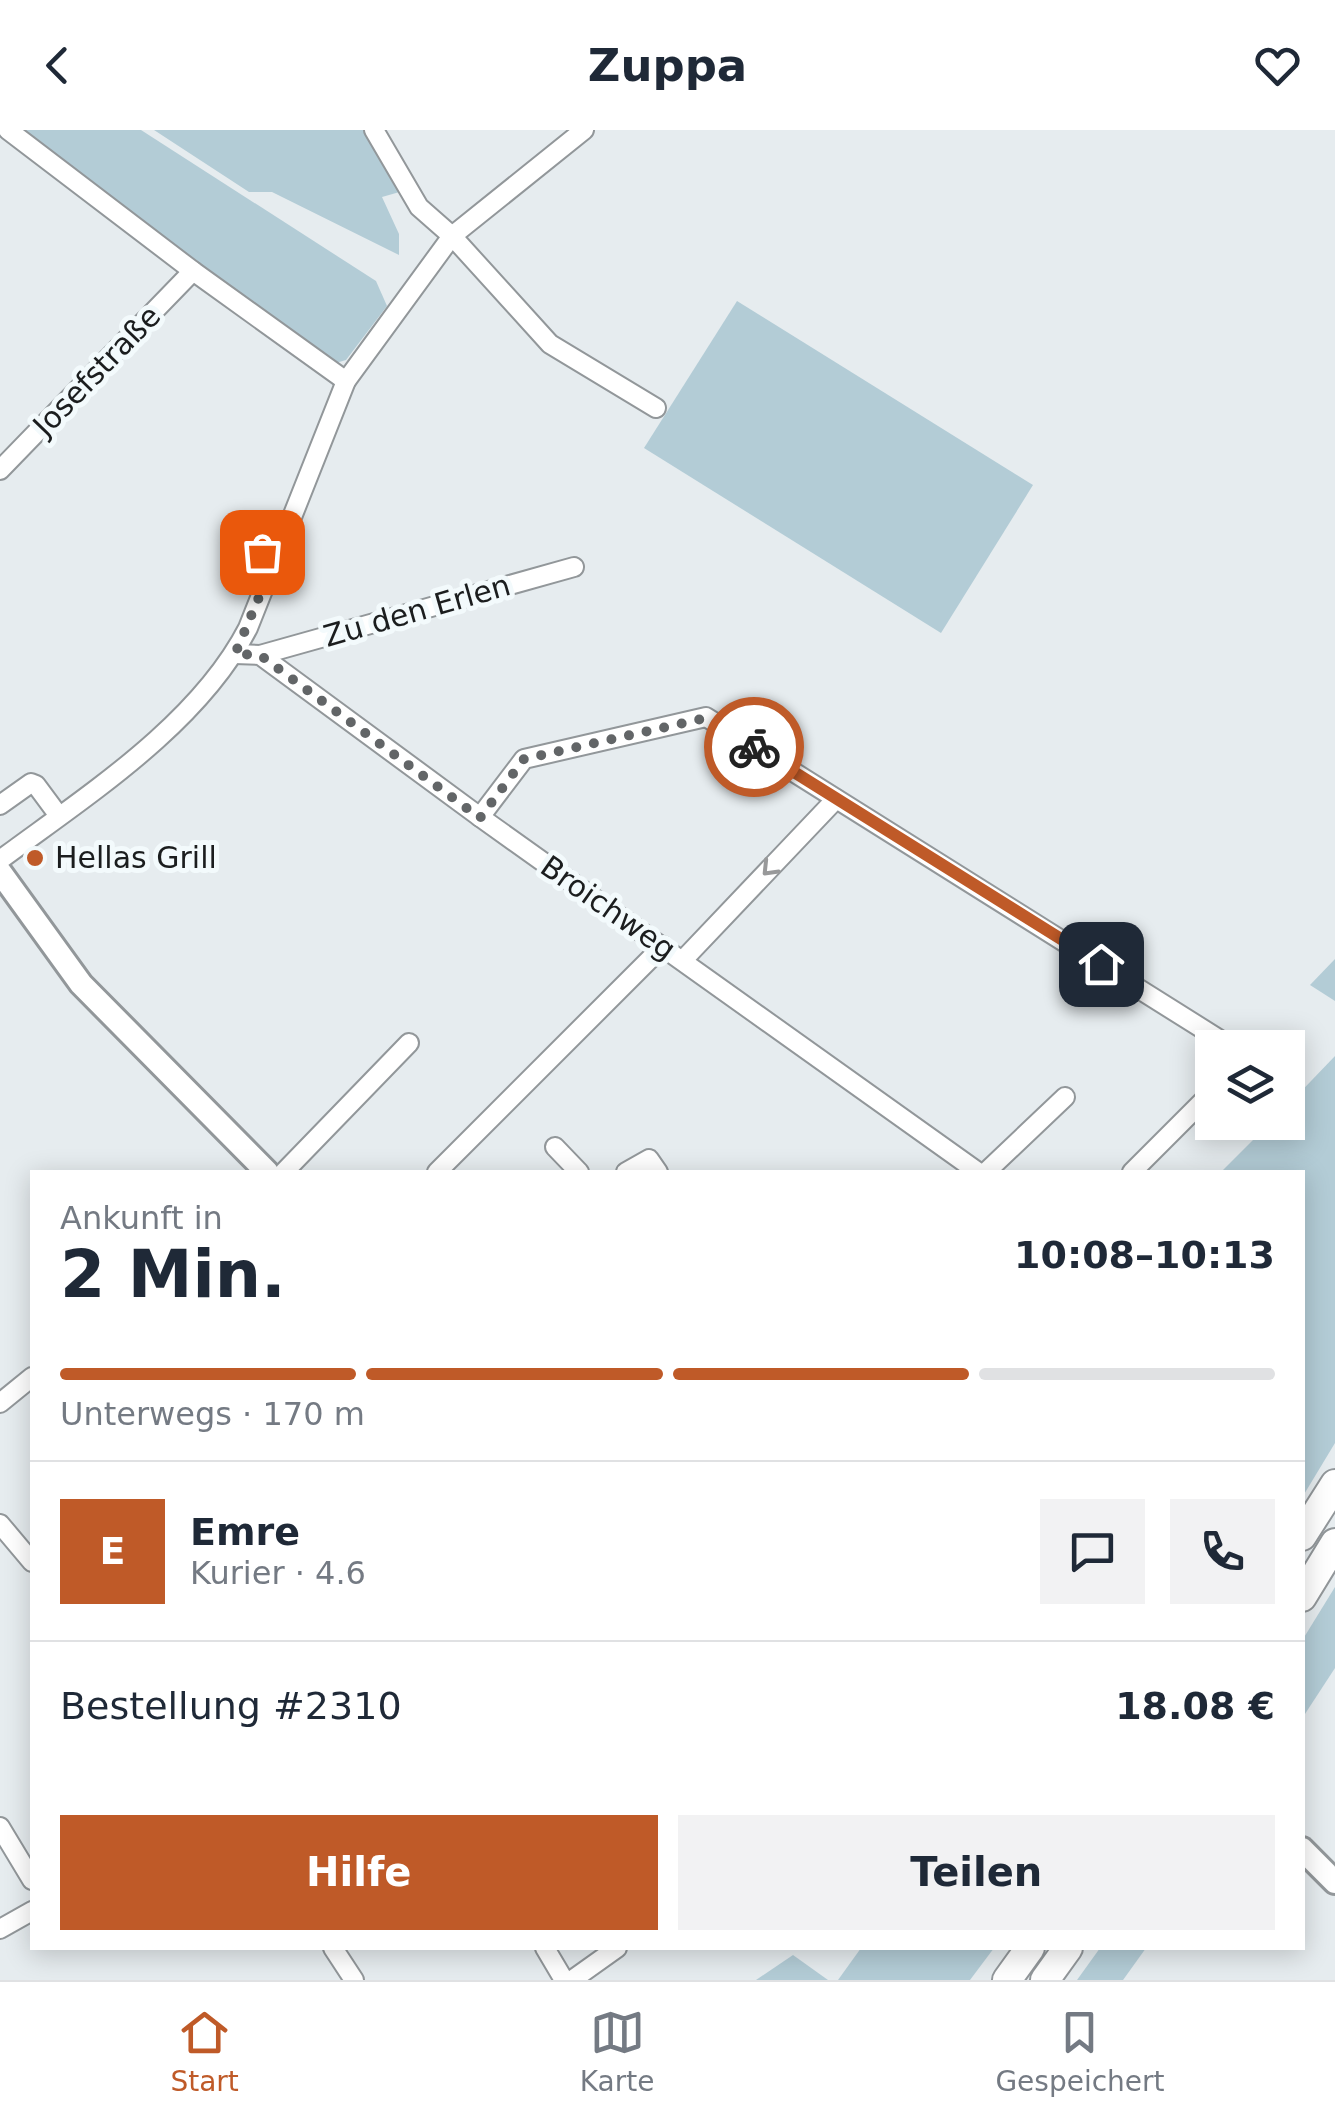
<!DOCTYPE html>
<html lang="de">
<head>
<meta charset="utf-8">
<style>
  :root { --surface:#fff; --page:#f2f2f3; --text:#1f2937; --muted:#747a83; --line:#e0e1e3; --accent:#bf5a28 }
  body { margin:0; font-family:"DejaVu Sans",sans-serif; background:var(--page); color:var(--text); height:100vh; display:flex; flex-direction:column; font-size:38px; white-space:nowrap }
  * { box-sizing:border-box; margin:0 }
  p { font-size:32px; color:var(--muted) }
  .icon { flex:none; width:55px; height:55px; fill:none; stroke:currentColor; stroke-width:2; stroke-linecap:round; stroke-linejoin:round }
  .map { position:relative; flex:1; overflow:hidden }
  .drawer { position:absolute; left:30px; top:1040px; width:1275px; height:780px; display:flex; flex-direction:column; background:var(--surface); border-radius:0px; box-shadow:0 5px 25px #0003 }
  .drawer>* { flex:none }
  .fabs { position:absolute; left:1195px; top:900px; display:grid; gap:20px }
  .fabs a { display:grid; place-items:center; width:110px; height:110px; border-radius:0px; background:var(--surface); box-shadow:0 5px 25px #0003; font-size:50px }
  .pin { position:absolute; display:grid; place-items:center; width:85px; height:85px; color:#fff; margin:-42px; border-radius:20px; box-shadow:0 5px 15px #0006 }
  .courier { position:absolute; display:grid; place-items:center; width:100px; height:100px; margin:-50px; border:8px solid #bf5a28; border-radius:50%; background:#fff; color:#222; box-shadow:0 2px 12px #0007 }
  .overview em { font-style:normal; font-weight:800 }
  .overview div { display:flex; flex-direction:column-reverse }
  .overview { display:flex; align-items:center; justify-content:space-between; height:170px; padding:0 30px }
  h1 { font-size:65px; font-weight:800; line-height:75px }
  .bar { display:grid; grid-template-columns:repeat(4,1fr); gap:15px 10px; align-content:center; height:120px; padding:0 30px }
  .bar i { height:12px; border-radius:8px; background:var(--line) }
  .bar .current { background:var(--accent) }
  .bar p { grid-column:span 4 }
  .line { display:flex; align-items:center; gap:25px; padding:0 30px; border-top:2px solid var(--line) }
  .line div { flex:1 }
  .round { display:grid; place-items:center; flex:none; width:105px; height:105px; border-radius:0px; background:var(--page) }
  .cta { display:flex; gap:20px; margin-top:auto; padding:20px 30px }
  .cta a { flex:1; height:115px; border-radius:0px; background:var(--accent); color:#fff; font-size:40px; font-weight:800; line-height:115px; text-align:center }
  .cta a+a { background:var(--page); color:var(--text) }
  header { display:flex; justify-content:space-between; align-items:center; height:130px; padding:0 30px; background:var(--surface); font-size:45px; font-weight:800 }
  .tab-bar { display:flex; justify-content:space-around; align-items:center; height:140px; border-top:2px solid var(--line); background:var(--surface); font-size:28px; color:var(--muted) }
  .tab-bar a { display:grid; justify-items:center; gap:5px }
  .tab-bar .current { color:var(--accent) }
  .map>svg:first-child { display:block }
  .green { fill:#b3ccd6 }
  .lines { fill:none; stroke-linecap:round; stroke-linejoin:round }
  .minor-casing { stroke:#92979a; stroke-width:22 }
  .major-casing { stroke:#92979a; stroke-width:28 }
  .highway-casing { stroke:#92979a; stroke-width:32 }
  .minor { stroke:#fff; stroke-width:18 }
  .major { stroke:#fff; stroke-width:22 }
  .highway { stroke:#fff; stroke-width:28 }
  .oneway { stroke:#98999a }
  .done { stroke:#626567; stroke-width:10; stroke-dasharray:0 18 }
  .route { stroke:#bf5a28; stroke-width:12 }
  .poi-dot { fill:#bf5a28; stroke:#f3fafc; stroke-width:4 }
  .labels { text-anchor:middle; stroke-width:10; stroke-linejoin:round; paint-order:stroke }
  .street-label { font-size:30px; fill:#1b1d1e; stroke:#f3fafc }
  .poi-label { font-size:30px; fill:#1b1d1e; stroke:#f3fafc; text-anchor:start }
</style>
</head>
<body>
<header><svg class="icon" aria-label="back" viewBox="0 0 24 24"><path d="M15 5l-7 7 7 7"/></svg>Zuppa<svg class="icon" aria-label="heart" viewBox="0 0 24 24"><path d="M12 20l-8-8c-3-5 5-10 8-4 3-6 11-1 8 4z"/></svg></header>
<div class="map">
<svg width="1335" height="1850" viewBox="0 0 1335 1850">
  <rect width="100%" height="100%" fill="#e6ecef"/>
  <g class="green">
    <polygon points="22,0 141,0 376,151 387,176 346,230 332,234"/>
    <polygon points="154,0 366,0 403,61 382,67 399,104 399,125 272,62 249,62"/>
    <polygon points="737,171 1033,355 941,503 644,318"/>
    <polygon points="1335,829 1335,871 1310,855"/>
    <polygon points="1335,926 1335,1313 1303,1366 1302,1042 1221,1042 1270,993 1288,992 1288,975"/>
    <polygon points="1335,1457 1335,1538 1303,1587 1303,1509"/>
    <polygon points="861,1818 994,1818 970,1850 838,1850"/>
    <polygon points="1100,1818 1146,1818 1123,1850 1077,1850"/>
    <polygon points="793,1825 828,1850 756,1850"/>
  </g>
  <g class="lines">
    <g class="minor-casing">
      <g id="minor">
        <polyline points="8,0 193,141 346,251"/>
        <polyline points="374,0 419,77 452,106 550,214 656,278"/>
        <polyline points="0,340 193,141"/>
        <polyline points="242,396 273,435"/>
        <polyline points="235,524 260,525 480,687 978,1042"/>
        <polyline points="260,525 574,437"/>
        <polyline points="0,675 31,653 36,655 59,686"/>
        <polyline points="480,687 524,629 706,587 1233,918"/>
        <path d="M0 730C86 666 198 595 248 498L346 251 452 106 584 0"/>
        <polyline points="683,830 836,669"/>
        <polyline points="555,1017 579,1042"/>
        <polyline points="284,1042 409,913"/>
        <polyline points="437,1042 663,816"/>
        <polyline points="626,1042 649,1029 658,1042"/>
        <polyline points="986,1042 1065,967"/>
        <polyline points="1132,1042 1212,962"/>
        <polyline points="0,1273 32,1247"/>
        <polyline points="0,1394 32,1432"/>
        <polyline points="0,1697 32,1750"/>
        <polyline points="0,1799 32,1781"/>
        <polyline points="333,1818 354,1850"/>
        <polyline points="545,1818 564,1850"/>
        <polyline points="572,1850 617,1818"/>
      </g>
    </g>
    <g class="major-casing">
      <g id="major">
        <polyline points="0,742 81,854 267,1042"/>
        <polyline points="1302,1719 1335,1752"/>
      </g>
    </g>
    <g class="highway-casing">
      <g id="highway">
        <polyline points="1302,1406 1335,1354"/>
        <polyline points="1302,1467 1335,1413"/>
        <polyline points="1007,1850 1030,1818"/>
        <polyline points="1045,1850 1068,1818"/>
      </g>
    </g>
    <use href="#minor" class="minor"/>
    <use href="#major" class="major"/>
    <use href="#highway" class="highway"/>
  </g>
  <defs><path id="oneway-chevron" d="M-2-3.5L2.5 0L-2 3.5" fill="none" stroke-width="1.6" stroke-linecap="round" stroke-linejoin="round" transform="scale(2.5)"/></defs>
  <use class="oneway" href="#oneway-chevron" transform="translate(769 739) rotate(134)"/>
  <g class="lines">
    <polyline class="done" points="262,422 273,434 235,524 260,525 480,688 524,629 706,588 754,617"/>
    <polyline class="route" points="754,617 1101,834"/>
  </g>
  <circle class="poi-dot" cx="35" cy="728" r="10"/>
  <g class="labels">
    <g class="street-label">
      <text transform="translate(97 241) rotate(-46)" y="10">Josefstraße</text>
      <text transform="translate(417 481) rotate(-16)" y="10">Zu den Erlen</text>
      <text transform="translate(608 778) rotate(35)" y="10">Broichweg</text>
    </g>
    <g class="poi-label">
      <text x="55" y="738">Hellas Grill</text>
    </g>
  </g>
</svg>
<div class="fabs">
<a><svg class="icon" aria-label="layers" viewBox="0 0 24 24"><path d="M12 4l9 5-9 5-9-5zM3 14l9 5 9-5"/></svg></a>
</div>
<div class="pin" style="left:262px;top:422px;background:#ea580c"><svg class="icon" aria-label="bag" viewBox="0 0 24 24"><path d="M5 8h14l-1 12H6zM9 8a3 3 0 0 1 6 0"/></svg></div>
<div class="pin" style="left:1101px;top:834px;background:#1f2937"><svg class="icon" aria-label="home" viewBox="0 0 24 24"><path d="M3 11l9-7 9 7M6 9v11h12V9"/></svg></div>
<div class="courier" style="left:754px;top:617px"><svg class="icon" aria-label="bike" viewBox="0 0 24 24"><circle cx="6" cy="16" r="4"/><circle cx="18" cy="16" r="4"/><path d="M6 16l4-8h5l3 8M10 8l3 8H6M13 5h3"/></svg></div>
<section class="drawer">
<div class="overview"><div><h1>2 Min.</h1><p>Ankunft in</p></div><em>10:08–10:13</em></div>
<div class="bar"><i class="current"></i><i class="current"></i><i class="current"></i><i></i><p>Unterwegs · 170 m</p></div>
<div class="line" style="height:180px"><b class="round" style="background:var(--accent);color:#fff">E</b><div><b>Emre</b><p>Kurier · 4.6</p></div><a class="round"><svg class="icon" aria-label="chat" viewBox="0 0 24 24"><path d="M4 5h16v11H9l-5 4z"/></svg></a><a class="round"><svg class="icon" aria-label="phone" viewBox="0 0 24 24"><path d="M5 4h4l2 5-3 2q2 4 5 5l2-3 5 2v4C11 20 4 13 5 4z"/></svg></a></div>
<div class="line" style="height:130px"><div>Bestellung #2310</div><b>18.08 €</b></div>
<div class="cta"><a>Hilfe</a><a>Teilen</a></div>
</section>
</div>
<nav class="tab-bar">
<a class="current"><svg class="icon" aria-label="home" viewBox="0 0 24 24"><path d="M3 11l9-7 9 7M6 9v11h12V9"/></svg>Start</a>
<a><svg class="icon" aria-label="map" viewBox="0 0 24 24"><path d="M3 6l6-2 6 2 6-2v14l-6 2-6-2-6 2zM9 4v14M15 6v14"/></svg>Karte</a>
<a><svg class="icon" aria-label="saved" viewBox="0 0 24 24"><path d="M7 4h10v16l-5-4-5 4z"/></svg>Gespeichert</a>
</nav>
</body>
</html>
